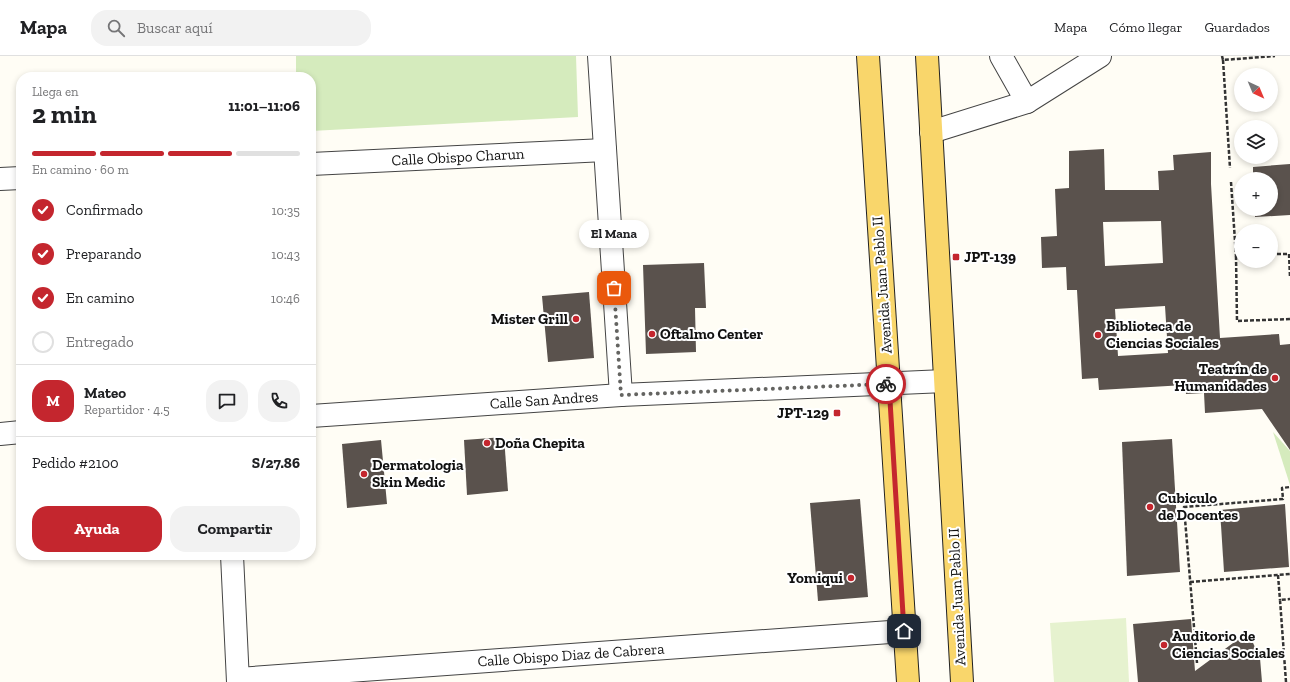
<!DOCTYPE html>
<html lang="es">
<head>
<meta charset="utf-8">
<style>
  :root { --surface:#fff; --page:#f2f2f2; --text:#202124; --muted:#757577; --line:#e0e0e0; --accent:#c4262e }
  body { margin:0; font-family:"Zilla Slab",serif; background:var(--page); color:var(--text); height:100vh; display:flex; flex-direction:column; font-size:15px; white-space:nowrap }
  * { box-sizing:border-box; margin:0 }
  p { font-size:13px; color:var(--muted) }
  .icon { flex:none; width:22px; height:22px; fill:none; stroke:currentColor; stroke-width:2; stroke-linecap:round; stroke-linejoin:round }
  .map { position:relative; flex:1; overflow:hidden }
  .panel { position:absolute; left:16px; top:16px; width:300px; height:488px; display:flex; flex-direction:column; background:var(--surface); border-radius:16px; box-shadow:0 2px 6px #0003 }
  .panel>* { flex:none }
  .needle { width:26px; rotate:136deg }
  .tools { position:absolute; left:1234px; top:12px; display:grid; gap:8px }
  .tools a { display:grid; place-items:center; width:44px; height:44px; border-radius:50%; background:var(--surface); box-shadow:0 2px 6px #0003; font-size:20px }
  .pin { position:absolute; display:grid; place-items:center; width:34px; height:34px; color:#fff; margin:-17px; border-radius:8px; box-shadow:0 2px 6px #0006 }
  .courier { position:absolute; display:grid; place-items:center; width:40px; height:40px; margin:-20px; border:3px solid #c4262e; border-radius:50%; background:#fff; color:#222; box-shadow:0 1px 5px #0007 }
  .bubble { position:absolute; height:28px; border-radius:14px; background:var(--surface); box-shadow:0 2px 6px #0003; font-size:13px; font-weight:800; line-height:28px; text-align:center }
  .overview em { font-style:normal; font-weight:800 }
  .overview div { display:flex; flex-direction:column-reverse }
  .overview { display:flex; align-items:center; justify-content:space-between; height:68px; padding:0 16px }
  h1 { font-size:26px; font-weight:800; line-height:30px }
  .bar { display:grid; grid-template-columns:repeat(4,1fr); gap:6px 4px; align-content:center; height:48px; padding:0 16px }
  .bar i { height:5px; border-radius:3px; background:var(--line) }
  .bar .active { background:var(--accent) }
  .bar p { grid-column:span 4 }
  .line { display:flex; align-items:center; gap:10px; padding:0 16px; border-top:1px solid var(--line) }
  .line div { flex:1 }
  .round { display:grid; place-items:center; flex:none; width:42px; height:42px; border-radius:16px; background:var(--page) }
  ol { padding:0 16px; list-style:none }
  li { display:flex; align-items:center; gap:12px; height:44px }
  li p { margin-inline-start:auto }
  li .icon { padding:4px; border-radius:50%; background:var(--accent); color:#fff; stroke-width:4 }
  li:last-child { color:var(--muted) }
  li i { width:22px; height:22px; border:2px solid var(--line); border-radius:50% }
  .cta { display:flex; gap:8px; margin-top:auto; padding:8px 16px }
  .cta a { flex:1; height:46px; border-radius:16px; background:var(--accent); color:#fff; font-size:16px; font-weight:800; line-height:46px; text-align:center }
  .cta a+a { background:var(--page); color:var(--text) }
  header { display:flex; align-items:center; gap:24px; box-sizing:border-box; height:56px; padding:0 20px; background:var(--surface); border-bottom:1px solid var(--line) }
  header strong { font-size:19px }
  nav { display:flex; gap:22px; margin-inline-start:auto; font-size:14px }
  .search { width:280px; height:36px; background:var(--page); display:flex; align-items:center; gap:10px; box-sizing:border-box; padding:0 14px; border-radius:16px; color:var(--muted); font-size:15px }
  .map>svg:first-child { display:block }
  .green { fill:#d5ebbd }
  .pitch { fill:#e6f2cf }
  .building { fill:#5a524d; fill-rule:evenodd }
  .lines { fill:none; stroke-linecap:round; stroke-linejoin:round }
  .minor-casing { stroke:#444; stroke-width:24 }
  .major-casing { stroke:#222; stroke-width:24 }
  .path { stroke:#333; stroke-width:2.5; stroke-dasharray:4 2; stroke-linecap:butt }
  .minor { stroke:#fff; stroke-width:22 }
  .major { stroke:#f9d66b; stroke-width:22 }
  .done { stroke:#646461; stroke-width:4; stroke-dasharray:0 7.2 }
  .route { stroke:#c4262e; stroke-width:5 }
  .poi-dot { fill:#c4262e; stroke:#fff; stroke-width:1.5 }
  .labels { text-anchor:middle; stroke-width:4; stroke-linejoin:round; paint-order:stroke }
  .street-label { font-size:15px; fill:#111; stroke:#fff }
  .poi-label { font-size:15px; font-weight:bold; fill:#111; stroke:#fff; text-anchor:start }
</style>
</head>
<body>
<header>
<strong>Mapa</strong>
<div class="search"><svg class="icon" aria-label="search" viewBox="0 0 24 24"><circle cx="10" cy="10" r="6"/><path d="M15 15l6 6"/></svg>Buscar aquí</div>
<nav><a>Mapa</a><a>Cómo llegar</a><a>Guardados</a></nav>
</header>
<div class="map">
<svg width="1290" height="626" viewBox="0 0 1290 626">
  <rect width="100%" height="100%" fill="#fffdf5"/>
  <g class="green">
    <polygon points="296,0 576,0 578,61 311,75 311,21 296,21"/>
    <polygon points="1273,376 1290,395 1290,429"/>
  </g>
  <polygon class="pitch" points="1126,562 1129,626 1054,626 1050,567"/>
  <g class="building">
    <path d="M1104 93 1105 134H1159L1158 115 1174 114 1173 99 1211 96V128L1220 282 1279 278 1280 289 1290 288V394L1262 353 1205 357 1204 337 1186 338 1185 329 1099 334 1098 322 1082 323 1077 234H1067L1066 211 1042 212 1041 181 1057 180 1055 133 1069 132V95ZM1161 165 1163 207 1105 210 1103 166ZM1165 250 1168 297 1118 300 1115 253Z"/>
    <polygon points="1290,108 1290,159 1255,161 1255,153 1271,153 1271,123 1253,123 1253,111"/>
    <polygon points="704,207 706,252 695,252 696,296 646,298 643,209"/>
    <polygon points="589,236 594,302 548,306 542,240"/>
    <polygon points="504,381 508,435 467,439 464,384"/>
    <polygon points="1172,383 1180,516 1127,520 1122,386"/>
    <polygon points="381,384 387,448 347,452 342,388"/>
    <polygon points="860,443 868,541 818,545 810,447"/>
    <polygon points="1285,448 1289,511 1224,516 1220,454"/>
    <polygon points="1191,563 1195,615 1248,576 1260,602 1262,626 1138,626 1133,568"/>
  </g>
  <g class="lines">
    <g class="minor-casing">
      <g id="minor">
        <polyline points="599,0 621,339"/>
        <polyline points="1001,0 1027,46"/>
        <polyline points="931,76 1027,46 1100,0"/>
        <polyline points="311,108 605,94"/>
        <polyline points="0,123 21,122"/>
        <polyline points="311,360 621,339 945,325"/>
        <polyline points="0,378 21,376"/>
        <polyline points="232,499 238,626"/>
        <polyline points="238,623 904,575"/>
      </g>
    </g>
    <g class="major-casing">
      <g id="major">
        <polyline points="868,0 908,626"/>
        <polyline points="927,0 962,626"/>
      </g>
    </g>
    <g class="path">
      <polyline points="1222,0 1223,4 1275,0"/>
      <polyline points="1223,4 1230,112"/>
      <polyline points="1231,126 1236,200 1241,200"/>
      <polyline points="1271,198 1289,198 1290,221"/>
      <polyline points="1236,200 1237,265 1290,263"/>
      <polyline points="1278,519 1280,544"/>
      <polyline points="1190,526 1290,518"/>
      <polyline points="1197,607 1184,451 1283,443 1282,432 1290,431"/>
      <polyline points="1286,626 1280,544 1290,543"/>
    </g>
    <use href="#minor" class="minor"/>
    <use href="#major" class="major"/>
  </g>
  <g class="lines">
    <polyline class="done" points="614,232 621,339 886,328"/>
    <polyline class="route" points="886,328 889,328 904,575"/>
  </g>
  <g class="poi-dot">
    <rect x="952" y="197" width="8" height="8" rx="2"/>
    <circle cx="576" cy="263" r="4"/>
    <circle cx="652" cy="278" r="4"/>
    <circle cx="1098" cy="279" r="4"/>
    <circle cx="1275" cy="322" r="4"/>
    <rect x="833" y="353" width="8" height="8" rx="2"/>
    <circle cx="487" cy="387" r="4"/>
    <circle cx="364" cy="418" r="4"/>
    <circle cx="1150" cy="451" r="4"/>
    <circle cx="851" cy="522" r="4"/>
    <circle cx="1164" cy="589" r="4"/>
  </g>
  <g class="labels">
    <g class="street-label">
      <text transform="translate(458 101) rotate(-3)" y="5">Calle Obispo Charun</text>
      <text transform="translate(882 229) rotate(-94)" y="5">Avenida Juan Pablo II</text>
      <text transform="translate(544 344) rotate(-4)" y="5">Calle San Andres</text>
      <text transform="translate(957 541) rotate(-93)" y="5">Avenida Juan Pablo II</text>
      <text transform="translate(571 599) rotate(-4)" y="5">Calle Obispo Diaz de Cabrera</text>
    </g>
    <g class="poi-label">
      <text x="964" y="206">JPT-139</text>
      <text x="568" y="268" text-anchor="end">Mister Grill</text>
      <text x="1106" y="275">Biblioteca de<tspan x="1106" dy="17">Ciencias Sociales</tspan></text>
      <text x="660" y="283">Oftalmo Center</text>
      <text x="1267" y="318" text-anchor="end">Teatrín de<tspan x="1267" dy="17">Humanidades</tspan></text>
      <text x="829" y="362" text-anchor="end">JPT-129</text>
      <text x="495" y="392">Doña Chepita</text>
      <text x="372" y="414">Dermatologia<tspan x="372" dy="17">Skin Medic</tspan></text>
      <text x="1158" y="447">Cubiculo<tspan x="1158" dy="17">de Docentes</tspan></text>
      <text x="843" y="527" text-anchor="end">Yomiqui</text>
      <text x="1172" y="585">Auditorio de<tspan x="1172" dy="17">Ciencias Sociales</tspan></text>
    </g>
  </g>
</svg>
<div class="tools">
<a><svg class="needle" viewBox="-14 -14 28 28"><path d="M0-13l5 13h-10z" fill="#e53935"/><path d="M0 13l5-13h-10z" fill="#757577"/></svg></a>
<a><svg class="icon" aria-label="layers" viewBox="0 0 24 24"><path d="M12 4l9 5-9 5-9-5zM3 14l9 5 9-5"/></svg></a>
<a>+</a>
<a>−</a>
</div>
<div class="pin" style="left:614px;top:232px;background:#ea580c"><svg class="icon" aria-label="bag" viewBox="0 0 24 24"><path d="M5 8h14l-1 12H6zM9 8a3 3 0 0 1 6 0"/></svg></div>
<div class="pin" style="left:904px;top:575px;background:#1f2937"><svg class="icon" aria-label="home" viewBox="0 0 24 24"><path d="M3 11l9-7 9 7M6 9v11h12V9"/></svg></div>
<div class="courier" style="left:886px;top:328px"><svg class="icon" aria-label="bike" viewBox="0 0 24 24"><circle cx="6" cy="16" r="4"/><circle cx="18" cy="16" r="4"/><path d="M6 16l4-8h5l3 8M10 8l3 8H6M13 5h3"/></svg></div>
<div class="bubble" style="left:579px;top:164px;width:70px">El Mana</div>
<section class="panel">
<div class="overview"><div><h1>2 min</h1><p>Llega en</p></div><em>11:01–11:06</em></div>
<div class="bar"><i class="active"></i><i class="active"></i><i class="active"></i><i></i><p>En camino · 60 m</p></div>
<ol>
<li><svg class="icon" aria-label="check" viewBox="0 0 24 24"><path d="M5 12l5 5 9-10"/></svg>Confirmado<p>10:35</p></li>
<li><svg class="icon" aria-label="check" viewBox="0 0 24 24"><path d="M5 12l5 5 9-10"/></svg>Preparando<p>10:43</p></li>
<li><svg class="icon" aria-label="check" viewBox="0 0 24 24"><path d="M5 12l5 5 9-10"/></svg>En camino<p>10:46</p></li>
<li><i></i>Entregado</li>
</ol>
<div class="line" style="height:72px"><b class="round" style="background:var(--accent);color:#fff">M</b><div><b>Mateo</b><p>Repartidor · 4.5</p></div><a class="round"><svg class="icon" aria-label="chat" viewBox="0 0 24 24"><path d="M4 5h16v11H9l-5 4z"/></svg></a><a class="round"><svg class="icon" aria-label="phone" viewBox="0 0 24 24"><path d="M5 4h4l2 5-3 2q2 4 5 5l2-3 5 2v4C11 20 4 13 5 4z"/></svg></a></div>
<div class="line" style="height:52px"><div>Pedido #2100</div><b>S/27.86</b></div>
<div class="cta"><a>Ayuda</a><a>Compartir</a></div>
</section>
</div>
</body>
</html>
